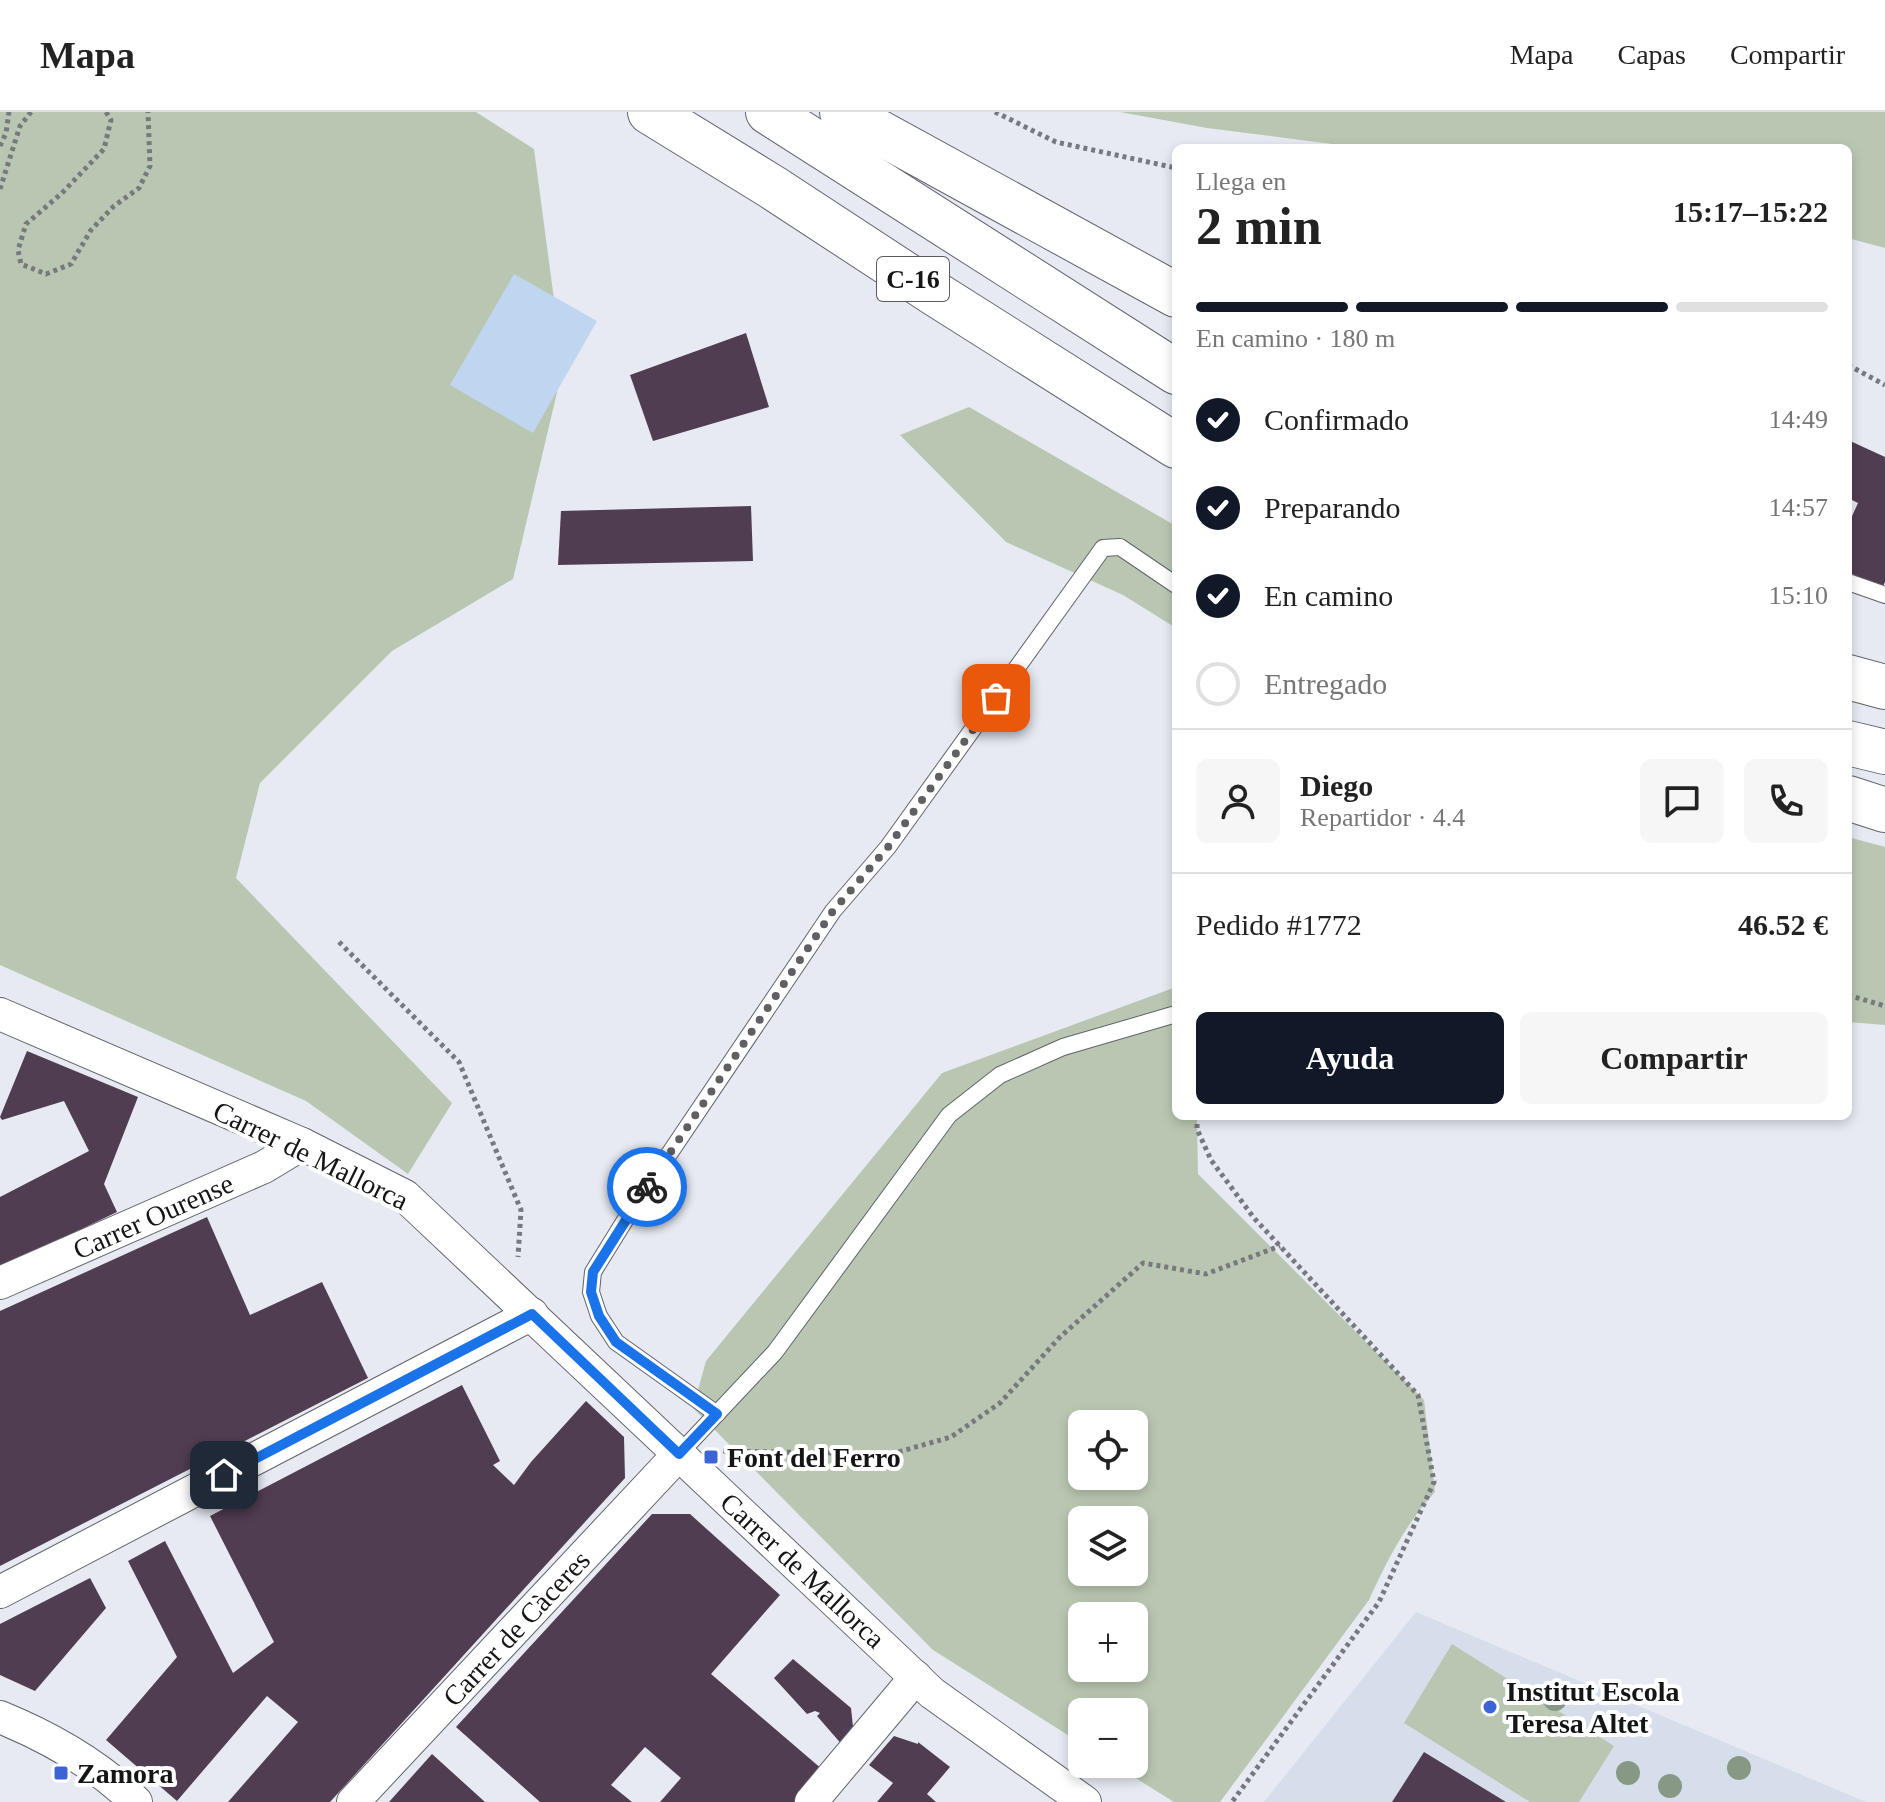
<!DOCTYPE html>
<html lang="es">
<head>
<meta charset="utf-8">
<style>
  :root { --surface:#fff; --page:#f6f6f6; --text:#222; --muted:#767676; --line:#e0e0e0; --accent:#111827 }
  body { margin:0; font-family:"Times New Roman",serif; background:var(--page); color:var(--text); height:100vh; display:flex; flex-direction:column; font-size:30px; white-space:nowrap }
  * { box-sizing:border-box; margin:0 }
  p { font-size:26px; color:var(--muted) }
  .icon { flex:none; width:44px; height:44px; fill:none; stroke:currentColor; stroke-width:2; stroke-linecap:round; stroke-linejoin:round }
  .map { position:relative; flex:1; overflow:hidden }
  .drawer { position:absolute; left:1172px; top:32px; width:680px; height:976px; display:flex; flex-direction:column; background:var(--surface); border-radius:12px; box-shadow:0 4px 12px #0003 }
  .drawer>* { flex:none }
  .buttons { position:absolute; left:1068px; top:1298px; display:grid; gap:16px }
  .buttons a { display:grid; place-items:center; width:80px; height:80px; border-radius:12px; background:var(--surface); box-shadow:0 4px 12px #0003; font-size:40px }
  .pin { position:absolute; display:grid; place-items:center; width:68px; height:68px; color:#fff; margin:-34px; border-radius:16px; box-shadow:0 4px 12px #0006 }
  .courier { position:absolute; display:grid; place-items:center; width:80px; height:80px; margin:-40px; border:6px solid #1a73e8; border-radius:50%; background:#fff; color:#222; box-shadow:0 2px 10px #0007 }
  .headline em { font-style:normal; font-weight:600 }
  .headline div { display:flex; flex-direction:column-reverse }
  .headline { display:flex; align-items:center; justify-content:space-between; height:136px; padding:0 24px }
  h1 { font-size:52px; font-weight:600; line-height:60px }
  .bar { display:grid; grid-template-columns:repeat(4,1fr); gap:12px 8px; align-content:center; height:96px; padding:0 24px }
  .bar i { height:10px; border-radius:6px; background:var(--line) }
  .bar .selected { background:var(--accent) }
  .bar p { grid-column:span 4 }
  .line { display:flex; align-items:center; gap:20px; padding:0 24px; border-top:2px solid var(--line) }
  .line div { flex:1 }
  .round { display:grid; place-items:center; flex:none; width:84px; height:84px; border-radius:12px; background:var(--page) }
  ol { padding:0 24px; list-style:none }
  li { display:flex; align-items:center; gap:24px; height:88px }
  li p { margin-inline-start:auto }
  li .icon { padding:8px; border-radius:50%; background:var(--accent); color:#fff; stroke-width:4 }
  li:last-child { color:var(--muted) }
  li i { width:44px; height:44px; border:4px solid var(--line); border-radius:50% }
  .primary-button { display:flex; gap:16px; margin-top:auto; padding:16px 24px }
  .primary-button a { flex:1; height:92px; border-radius:12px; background:var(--accent); color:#fff; font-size:32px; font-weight:600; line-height:92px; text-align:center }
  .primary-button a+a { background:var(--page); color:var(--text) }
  header { display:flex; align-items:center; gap:48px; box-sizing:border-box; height:112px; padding:0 40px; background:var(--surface); border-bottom:2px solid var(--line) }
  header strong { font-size:38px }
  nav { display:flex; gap:44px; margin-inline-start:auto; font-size:28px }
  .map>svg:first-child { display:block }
  .built { fill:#d6ddeb }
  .green { fill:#b9c7b2; fill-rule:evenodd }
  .water { fill:#c0d5f0 }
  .building { fill:#513d51 }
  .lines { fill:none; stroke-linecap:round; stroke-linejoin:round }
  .lane-casing { stroke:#61646a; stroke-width:18 }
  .street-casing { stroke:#61646a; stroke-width:34 }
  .highway-casing { stroke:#61646a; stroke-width:46 }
  .path { stroke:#77797e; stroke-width:5; stroke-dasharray:4 4; stroke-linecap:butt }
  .lane { stroke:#fff; stroke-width:16 }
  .street { stroke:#fff; stroke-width:32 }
  .highway { stroke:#fff; stroke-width:44 }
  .tree { fill:#879985 }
  .done { stroke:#5e6064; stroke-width:8; stroke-dasharray:0 14.4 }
  .route { stroke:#1a73e8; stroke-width:10 }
  .poi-dot { fill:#3d64d6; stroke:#fff; stroke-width:3 }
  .labels { text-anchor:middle; stroke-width:8; stroke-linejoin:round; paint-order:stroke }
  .shield { fill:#fff; stroke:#5a5b5d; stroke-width:2 }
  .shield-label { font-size:26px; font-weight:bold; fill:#141517 }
  .street-label { font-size:28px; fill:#141517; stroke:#fff }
  .poi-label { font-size:28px; font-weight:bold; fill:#141517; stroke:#fff; text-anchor:start }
</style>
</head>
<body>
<header>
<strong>Mapa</strong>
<nav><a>Mapa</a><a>Capas</a><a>Compartir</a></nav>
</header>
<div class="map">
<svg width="1885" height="1690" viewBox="0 0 1885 1690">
  <rect width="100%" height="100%" fill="#e7eaf2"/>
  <polygon class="built" points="1416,1500 1866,1690 1264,1690"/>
  <g class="green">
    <polygon points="0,0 476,0 534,37 563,255 513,467 392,539 260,671 236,766 452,991 408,1062 306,989 0,853"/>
    <polygon points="1120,0 1885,0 1885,136 1848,126 1848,36 1363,36 1207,16"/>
    <polygon points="969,295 1176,414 1176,516 1123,483 1006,430 900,323"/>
    <polygon points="1848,725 1885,735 1885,913 1848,910"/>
    <path d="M1176 875V1004H1197L1198 1062 1424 1288 1435 1380C1407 1410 1386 1450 1369 1488L1220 1690H1174L1113 1652H1134V1600H1082V1632L933 1538 693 1296 706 1249 942 961ZM1082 1312H1134V1364H1082ZM1082 1408H1134V1460H1082ZM1082 1504H1134V1556H1082Z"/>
    <polygon points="1452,1532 1614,1634 1579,1690 1530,1690 1404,1611"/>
  </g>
  <polygon class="water" points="514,162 597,209 533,321 450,273"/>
  <g class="building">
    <polygon points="746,221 769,295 653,329 630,263"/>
    <polygon points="1848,328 1885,345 1885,470 1882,476 1848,460 1848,413 1858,391 1848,386"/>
    <polygon points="751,394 753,449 558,453 561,399"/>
    <polygon points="27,939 138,985 104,1072 117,1100 0,1156 0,1085 89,1039 64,989 2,1008 0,1005"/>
    <polygon points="207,1105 250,1203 322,1170 368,1266 0,1454 0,1199"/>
    <polygon points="462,1273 500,1349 493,1353 514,1373 531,1350 586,1289 624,1325 625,1366 330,1690 228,1690 298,1610 267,1584 177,1689 106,1628 177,1545 128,1449 165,1429 233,1561 274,1530 210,1404"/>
    <polygon points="652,1402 690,1402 780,1483 711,1562 823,1658 796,1690 660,1690 681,1666 645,1635 611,1673 632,1690 540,1690 456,1615"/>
    <polygon points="90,1466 106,1496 35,1579 0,1563 0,1512"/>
    <polygon points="793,1547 851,1596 854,1624 844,1635 817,1604 820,1601 815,1599 807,1602 774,1566"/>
    <polygon points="894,1624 918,1632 918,1630 950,1655 927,1682 936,1690 877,1690 893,1671 869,1653"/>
    <polygon points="1424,1640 1506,1690 1392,1690"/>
    <polygon points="432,1642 485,1690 389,1690"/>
  </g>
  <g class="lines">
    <g class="lane-casing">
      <g id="lane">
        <polyline points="1848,470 1885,483"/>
        <polyline points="717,1302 616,1230 599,1204 591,1180 593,1160 632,1097 833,799 888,735 1103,436 1120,435 1176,473"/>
        <polyline points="679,1342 775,1240 949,1003 1000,963 1063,935 1176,902"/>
      </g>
    </g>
    <g class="street-casing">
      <g id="street">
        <polyline points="0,902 302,1032 405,1084 932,1581 1085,1690"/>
        <polyline points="0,1171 264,1055 302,1032"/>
        <polyline points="0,1480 532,1202"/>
        <path d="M0 1605C49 1625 98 1653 136 1690"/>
        <polyline points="353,1690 679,1342"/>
        <polyline points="811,1690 916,1565"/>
      </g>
    </g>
    <g class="highway-casing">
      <g id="highway">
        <polyline points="650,0 772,75 934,181 1176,334"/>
        <polyline points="768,0 1176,260"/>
        <polyline points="842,0 1176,183"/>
        <polyline points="1848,565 1885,575"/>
        <polyline points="1848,631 1885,640"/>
        <polyline points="1848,686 1885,698"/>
      </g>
    </g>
    <g class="path">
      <polyline points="106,0 111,8 104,37 62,81 26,112 18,138 21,152 46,162 71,152 91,118 114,94 139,76 150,54 148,0"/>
      <polyline points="995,0 1056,30 1176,56"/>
      <polyline points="0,34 6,21 9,0"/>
      <polyline points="0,77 20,14 31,0"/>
      <polyline points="1848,253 1885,273"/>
      <polyline points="339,830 459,950 521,1098 518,1145"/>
      <polyline points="1848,883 1885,894"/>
      <polyline points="1197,1004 1197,1017 1211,1048 1254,1106 1418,1283 1434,1370 1379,1490 1232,1690"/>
      <polyline points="723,1339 891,1342 951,1325 1000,1291 1060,1225 1143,1151 1206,1162 1280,1134"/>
    </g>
    <use href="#lane" class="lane"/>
    <use href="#street" class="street"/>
    <use href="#highway" class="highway"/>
  </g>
  <g class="tree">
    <circle cx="1555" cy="1587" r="12"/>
    <circle cx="1739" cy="1656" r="12"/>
    <circle cx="1628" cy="1661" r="12"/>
    <circle cx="1670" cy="1674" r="12"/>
  </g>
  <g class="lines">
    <polyline class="done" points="647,1075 833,799 888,735 996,586"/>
    <polyline class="route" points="224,1363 532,1202 679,1342 717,1302 616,1230 599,1204 591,1180 593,1160 647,1075"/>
  </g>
  <g class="poi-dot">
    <rect x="703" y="1337" width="16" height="16" rx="4"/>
    <circle cx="1490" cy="1595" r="8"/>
    <rect x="53" y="1653" width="16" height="16" rx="4"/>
  </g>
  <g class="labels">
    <rect class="shield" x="877" y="145" width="72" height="44" rx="6"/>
    <g class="shield-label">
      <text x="913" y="176">C-16</text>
    </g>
    <g class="street-label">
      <text transform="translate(311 1043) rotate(26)" y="10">Carrer de Mallorca</text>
      <text transform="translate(153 1104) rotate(-24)" y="10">Carrer Ourense</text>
      <text transform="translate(803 1458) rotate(43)" y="10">Carrer de Mallorca</text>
      <text transform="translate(516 1516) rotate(-47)" y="10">Carrer de Càceres</text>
    </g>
    <g class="poi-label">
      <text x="727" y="1355">Font del Ferro</text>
      <text x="1506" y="1589">Institut Escola<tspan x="1506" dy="32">Teresa Altet</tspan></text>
      <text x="77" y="1671">Zamora</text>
    </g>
  </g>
</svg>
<div class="buttons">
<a><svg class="icon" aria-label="locate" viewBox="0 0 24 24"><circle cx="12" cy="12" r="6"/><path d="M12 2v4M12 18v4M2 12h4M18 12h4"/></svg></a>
<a><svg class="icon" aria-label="layers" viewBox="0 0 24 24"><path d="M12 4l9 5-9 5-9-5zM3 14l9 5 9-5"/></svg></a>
<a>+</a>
<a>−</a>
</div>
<div class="pin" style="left:996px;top:586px;background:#ea580c"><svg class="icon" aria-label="bag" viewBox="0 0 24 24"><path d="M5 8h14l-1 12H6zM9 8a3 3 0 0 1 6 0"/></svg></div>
<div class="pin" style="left:224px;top:1363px;background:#1f2937"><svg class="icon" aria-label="home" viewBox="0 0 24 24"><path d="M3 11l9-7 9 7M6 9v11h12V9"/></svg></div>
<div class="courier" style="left:647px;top:1075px"><svg class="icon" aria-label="bike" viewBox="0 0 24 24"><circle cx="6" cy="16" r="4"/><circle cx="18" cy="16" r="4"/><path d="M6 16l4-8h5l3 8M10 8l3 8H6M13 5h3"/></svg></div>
<section class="drawer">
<div class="headline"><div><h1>2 min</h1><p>Llega en</p></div><em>15:17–15:22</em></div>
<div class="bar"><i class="selected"></i><i class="selected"></i><i class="selected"></i><i></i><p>En camino · 180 m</p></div>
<ol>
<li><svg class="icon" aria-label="check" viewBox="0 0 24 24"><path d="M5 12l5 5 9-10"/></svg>Confirmado<p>14:49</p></li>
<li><svg class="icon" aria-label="check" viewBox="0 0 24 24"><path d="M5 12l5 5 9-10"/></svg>Preparando<p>14:57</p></li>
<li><svg class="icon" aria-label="check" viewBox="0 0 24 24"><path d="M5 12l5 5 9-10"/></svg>En camino<p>15:10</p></li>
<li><i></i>Entregado</li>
</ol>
<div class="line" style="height:144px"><a class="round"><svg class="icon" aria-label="person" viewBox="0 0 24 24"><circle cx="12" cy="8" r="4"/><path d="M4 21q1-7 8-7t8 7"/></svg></a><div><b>Diego</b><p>Repartidor · 4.4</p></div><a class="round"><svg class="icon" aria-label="chat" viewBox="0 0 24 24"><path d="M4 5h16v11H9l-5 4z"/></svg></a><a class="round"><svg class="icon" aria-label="phone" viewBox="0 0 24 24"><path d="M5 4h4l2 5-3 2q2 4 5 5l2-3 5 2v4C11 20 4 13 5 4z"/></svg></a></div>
<div class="line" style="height:104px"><div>Pedido #1772</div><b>46.52 €</b></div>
<div class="primary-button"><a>Ayuda</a><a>Compartir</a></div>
</section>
</div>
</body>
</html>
